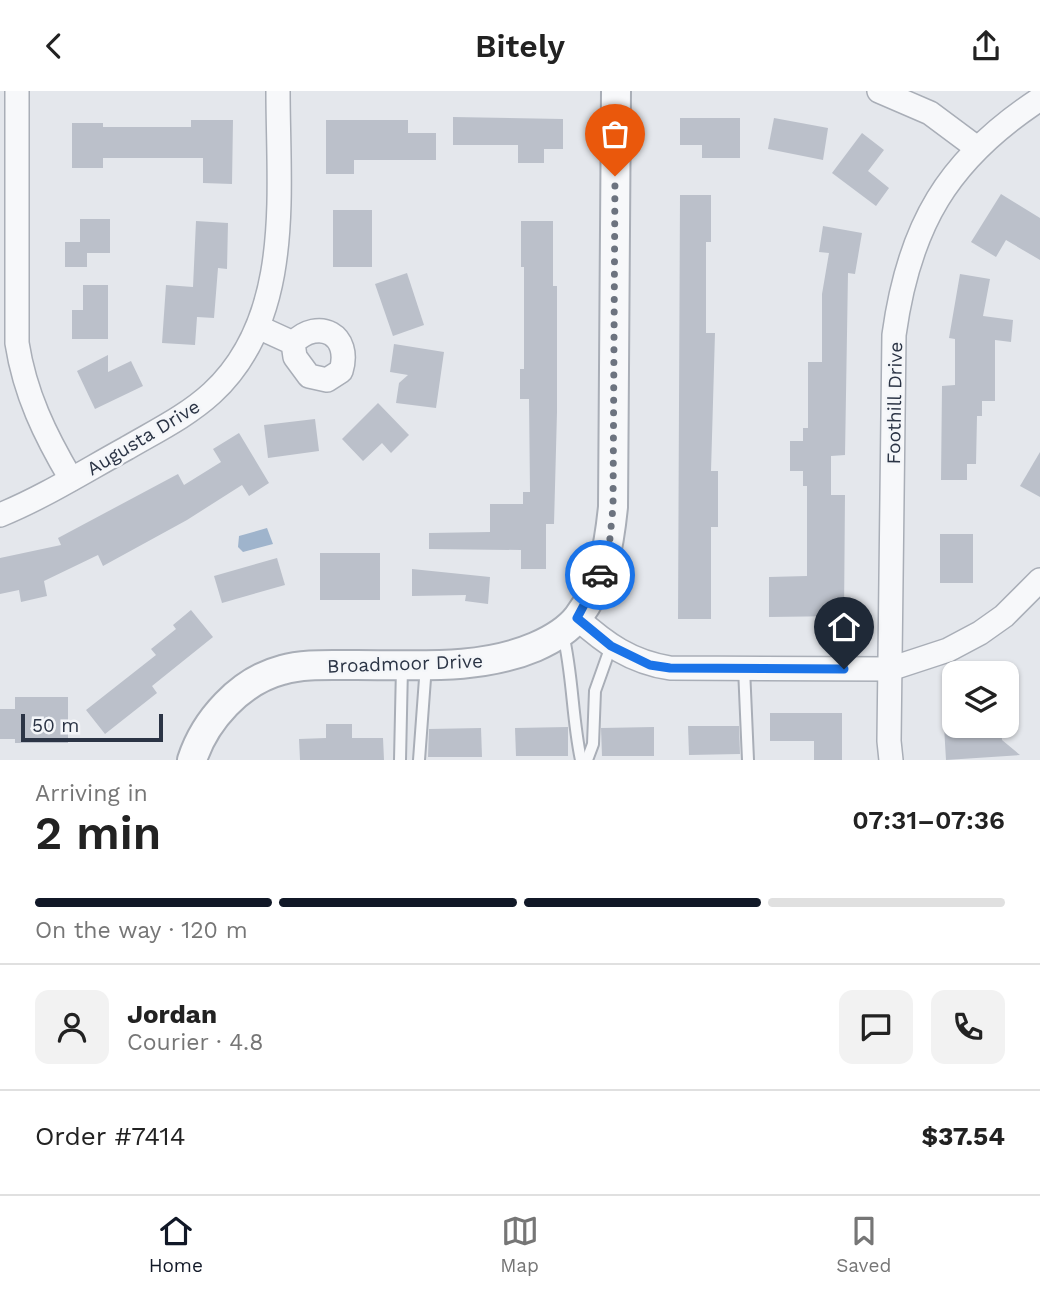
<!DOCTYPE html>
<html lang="en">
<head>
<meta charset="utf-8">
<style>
  :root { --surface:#fff; --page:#f2f2f2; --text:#222; --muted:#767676; --line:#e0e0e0; --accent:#111827 }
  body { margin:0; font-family:"Work Sans",sans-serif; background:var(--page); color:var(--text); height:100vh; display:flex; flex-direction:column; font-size:26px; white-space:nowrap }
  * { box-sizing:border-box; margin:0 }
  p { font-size:23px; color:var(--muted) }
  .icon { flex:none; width:38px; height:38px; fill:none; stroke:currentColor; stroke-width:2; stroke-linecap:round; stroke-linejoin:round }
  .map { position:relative; height:669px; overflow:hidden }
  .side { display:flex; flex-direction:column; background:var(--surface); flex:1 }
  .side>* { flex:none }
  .tools { position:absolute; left:942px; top:570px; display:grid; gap:14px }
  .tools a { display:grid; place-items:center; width:77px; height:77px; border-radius:14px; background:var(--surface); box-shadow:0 2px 5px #0004; font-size:35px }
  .scale { position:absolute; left:21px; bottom:18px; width:142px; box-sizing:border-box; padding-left:7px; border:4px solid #2b3445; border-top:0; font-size:19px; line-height:24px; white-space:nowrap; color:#2b3445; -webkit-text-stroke:5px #f4f6f9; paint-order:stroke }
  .pin { position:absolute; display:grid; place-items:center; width:60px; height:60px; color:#fff; margin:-72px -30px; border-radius:50% 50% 50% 0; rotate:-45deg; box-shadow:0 0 7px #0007 }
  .pin .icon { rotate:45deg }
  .courier { position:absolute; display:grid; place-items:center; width:70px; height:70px; margin:-35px; border:5px solid #1a73e8; border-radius:50%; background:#fff; color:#222; box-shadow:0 2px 9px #0007 }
  .summary em { font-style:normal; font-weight:600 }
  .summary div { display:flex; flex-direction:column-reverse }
  .summary { display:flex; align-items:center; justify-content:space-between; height:119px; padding:0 35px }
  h1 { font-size:46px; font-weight:600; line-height:52px }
  .bar { display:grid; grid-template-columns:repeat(4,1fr); gap:10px 7px; align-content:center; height:84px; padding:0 35px }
  .bar i { height:9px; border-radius:5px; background:var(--line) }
  .bar .selected { background:var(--accent) }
  .bar p { grid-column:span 4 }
  .line { display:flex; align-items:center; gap:18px; padding:0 35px; border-top:2px solid var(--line) }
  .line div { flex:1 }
  .round { display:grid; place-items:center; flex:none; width:74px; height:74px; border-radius:14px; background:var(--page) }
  header { display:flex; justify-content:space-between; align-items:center; height:91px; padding:0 35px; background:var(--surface); font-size:32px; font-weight:600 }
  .dock { display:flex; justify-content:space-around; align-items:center; height:98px; border-top:2px solid var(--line); background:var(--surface); font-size:19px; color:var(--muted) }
  .dock a { display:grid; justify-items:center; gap:4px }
  .dock .selected { color:var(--accent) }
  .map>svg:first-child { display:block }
  .water { fill:#9fb4cc }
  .building { fill:#bbc0ca }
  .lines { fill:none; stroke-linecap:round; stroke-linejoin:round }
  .service-casing { stroke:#a9aeb7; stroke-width:14 }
  .minor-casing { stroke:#a9aeb7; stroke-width:26 }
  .tertiary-casing { stroke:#a9aeb7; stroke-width:32 }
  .service { stroke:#f7f8fa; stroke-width:10 }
  .minor { stroke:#f7f8fa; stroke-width:23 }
  .tertiary { stroke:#f7f8fa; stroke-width:28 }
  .done { stroke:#6c737f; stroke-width:7; stroke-dasharray:0 12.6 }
  .route { stroke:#1a73e8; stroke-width:9 }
  .labels { text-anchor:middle; stroke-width:5; stroke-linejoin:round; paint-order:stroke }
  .street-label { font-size:19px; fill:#2b3445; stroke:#f4f6f9 }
</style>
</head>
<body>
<header><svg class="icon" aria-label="back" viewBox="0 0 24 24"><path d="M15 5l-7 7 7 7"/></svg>Bitely<svg class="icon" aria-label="share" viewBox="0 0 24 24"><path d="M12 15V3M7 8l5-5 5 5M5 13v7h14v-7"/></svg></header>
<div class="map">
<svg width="1040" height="669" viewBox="0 0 1040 669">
  <rect width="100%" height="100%" fill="#e4e7ec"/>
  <polygon class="water" points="267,437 273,453 243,461 238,456 239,445"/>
  <g class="building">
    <polygon points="453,26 563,28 563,58 544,58 544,72 518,72 518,54 453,54"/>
    <polygon points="680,27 740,27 740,67 702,67 702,54 680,54"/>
    <polygon points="774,27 828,37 823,69 768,58"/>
    <polygon points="191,29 233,29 232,93 203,92 203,67 103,67 103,77 72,77 72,32 103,32 103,36 191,36"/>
    <polygon points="326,29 408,29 408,42 436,42 436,69 354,69 354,83 326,83"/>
    <polygon points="862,42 884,59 868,80 889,97 876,115 832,82"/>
    <polygon points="1001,103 1040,127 1040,169 1006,149 996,166 971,151"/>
    <polygon points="680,104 711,104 711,151 706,151 706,242 715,242 711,380 718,380 718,436 711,436 711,528 678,528"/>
    <rect x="333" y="119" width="39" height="57"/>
    <polygon points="80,128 110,128 110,162 87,162 87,176 65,176 65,151 80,151"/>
    <polygon points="196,130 228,132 227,178 218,177 214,227 197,226 195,254 162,252 166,194 193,196"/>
    <polygon points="521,130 553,130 553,195 557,195 557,321 554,433 546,433 546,478 521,478 521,459 429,458 429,442 490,441 490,413 523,413 523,401 530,401 529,308 520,308 520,278 524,278 524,176 521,176"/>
    <polygon points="823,135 862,142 855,183 848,182 845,364 831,365 831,404 845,404 844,525 769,526 769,486 807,485 807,395 803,395 803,380 790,380 790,350 803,350 803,337 808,337 808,271 822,271 822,203 829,162 819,161"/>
    <polygon points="407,182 424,234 393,245 375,193"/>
    <polygon points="960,183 990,188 983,225 1013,229 1011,251 995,249 995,310 982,310 982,325 977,325 976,373 967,373 967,389 941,389 942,295 955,294 955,248 949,247"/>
    <polygon points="83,194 108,194 108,248 72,248 72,219 83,219"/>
    <polygon points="394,253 444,261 436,317 396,312 399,292 408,284 390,281"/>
    <polygon points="108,264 108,281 131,270 143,295 95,318 77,280"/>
    <polygon points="378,312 409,344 391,362 382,352 363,370 342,348"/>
    <polygon points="315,328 319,360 268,367 264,334"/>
    <polygon points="239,342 269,392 249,405 242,394 187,429 103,475 98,464 44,490 47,505 21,511 19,499 0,503 0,467 61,454 58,447 178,383 184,394 221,371 213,358"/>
    <polygon points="1040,361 1040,406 1020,395"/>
    <rect x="940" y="443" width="33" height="49"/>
    <rect x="320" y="462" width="60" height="47"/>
    <polygon points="277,467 285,494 222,512 214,485"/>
    <polygon points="412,478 490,486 488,513 465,510 466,504 412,505"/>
    <polygon points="191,519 213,546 152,595 157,602 105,643 86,619 156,564 151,558 176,538 173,534"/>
    <polygon points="15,606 68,606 68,652 15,652 15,648 0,648 0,618 15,618"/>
    <polygon points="770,622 842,622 842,669 814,669 814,650 770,650"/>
    <polygon points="326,633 352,633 352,647 383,647 384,669 300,669 299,648 326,647"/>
    <polygon points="688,635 739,635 740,663 689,664"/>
    <polygon points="944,635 1001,635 1002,649 1020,664 946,669"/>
    <polygon points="568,636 568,665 516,665 515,637"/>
    <polygon points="654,636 654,665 602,665 601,637"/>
    <polygon points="481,637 482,666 428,666 429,638"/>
  </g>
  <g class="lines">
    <g class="service-casing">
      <g id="service">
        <path d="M563 543C573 585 572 627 581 669"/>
        <polyline points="744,577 748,669"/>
        <polyline points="400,669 402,576"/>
        <polyline points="419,669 426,574"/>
        <polyline points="587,669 593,653 595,600 611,555"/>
      </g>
    </g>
    <g class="minor-casing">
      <g id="minor">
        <path d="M17 0V252C25 303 45 344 71 388"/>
        <polyline points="879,0 930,22 977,57"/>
        <path d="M258 236 293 252C319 226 352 244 341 280L327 289 309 285 295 266 293 252"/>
        <path d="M0 424C44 406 85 380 127 357 156 340 187 325 212 302 294 226 278 102 278 0"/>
        <path d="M577 527C606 553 631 571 670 577L890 578 948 559 980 542 1004 525 1040 489"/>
        <path d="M891 669 889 650 894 244C909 135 947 69 1040 8"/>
      </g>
    </g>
    <g class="tertiary-casing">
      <path id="tertiary" d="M192 669C205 629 240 590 282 579 303 573 325 574 346 574 409 573 476 581 535 556 551 549 568 539 578 526 603 493 609 455 613 416L616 0"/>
    </g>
    <use href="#service" class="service"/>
    <use href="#minor" class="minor"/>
    <use href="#tertiary" class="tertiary"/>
  </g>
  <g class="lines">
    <polyline class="done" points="600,484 609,457 613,416 615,85"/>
    <polyline class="route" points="600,484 577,527 611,555 650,574 670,577 844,578"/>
  </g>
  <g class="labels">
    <g class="street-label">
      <text transform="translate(894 312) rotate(-89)" y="7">Foothill Drive</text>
      <text transform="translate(143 346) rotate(-31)" y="7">Augusta Drive</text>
      <text transform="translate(405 572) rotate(-2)" y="7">Broadmoor Drive</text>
    </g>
  </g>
</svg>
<div class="tools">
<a><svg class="icon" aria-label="layers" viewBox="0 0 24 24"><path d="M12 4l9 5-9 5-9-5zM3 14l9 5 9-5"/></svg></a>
</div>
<div class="scale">50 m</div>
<div class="pin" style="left:615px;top:85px;background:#ea580c"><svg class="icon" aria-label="bag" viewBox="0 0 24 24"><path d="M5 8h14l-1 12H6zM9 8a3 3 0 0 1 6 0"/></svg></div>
<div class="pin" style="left:844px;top:578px;background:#1f2937"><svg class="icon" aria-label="home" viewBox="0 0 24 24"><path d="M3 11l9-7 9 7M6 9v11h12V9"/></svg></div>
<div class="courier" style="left:600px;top:484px"><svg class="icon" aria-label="car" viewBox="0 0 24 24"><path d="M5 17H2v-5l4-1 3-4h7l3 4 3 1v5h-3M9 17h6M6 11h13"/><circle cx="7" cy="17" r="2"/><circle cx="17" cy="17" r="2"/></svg></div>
</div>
<section class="side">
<div class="summary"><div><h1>2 min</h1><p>Arriving in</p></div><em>07:31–07:36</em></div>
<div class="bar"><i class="selected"></i><i class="selected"></i><i class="selected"></i><i></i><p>On the way · 120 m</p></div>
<div class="line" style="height:126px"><a class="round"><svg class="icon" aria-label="person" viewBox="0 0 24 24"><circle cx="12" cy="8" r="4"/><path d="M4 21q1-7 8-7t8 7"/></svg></a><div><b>Jordan</b><p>Courier · 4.8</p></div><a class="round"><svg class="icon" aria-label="chat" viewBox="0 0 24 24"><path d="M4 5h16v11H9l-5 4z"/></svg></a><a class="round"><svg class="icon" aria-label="phone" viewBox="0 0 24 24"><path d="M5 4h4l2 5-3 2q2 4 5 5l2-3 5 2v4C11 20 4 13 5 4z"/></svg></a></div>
<div class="line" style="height:91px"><div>Order #7414</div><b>$37.54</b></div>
</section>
<nav class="dock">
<a class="selected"><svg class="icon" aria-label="home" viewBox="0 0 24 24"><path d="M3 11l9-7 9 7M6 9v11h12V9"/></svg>Home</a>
<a><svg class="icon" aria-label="map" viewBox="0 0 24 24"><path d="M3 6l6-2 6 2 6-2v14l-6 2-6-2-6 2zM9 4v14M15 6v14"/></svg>Map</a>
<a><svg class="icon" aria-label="saved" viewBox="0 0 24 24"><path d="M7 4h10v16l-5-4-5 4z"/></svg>Saved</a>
</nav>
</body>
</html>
